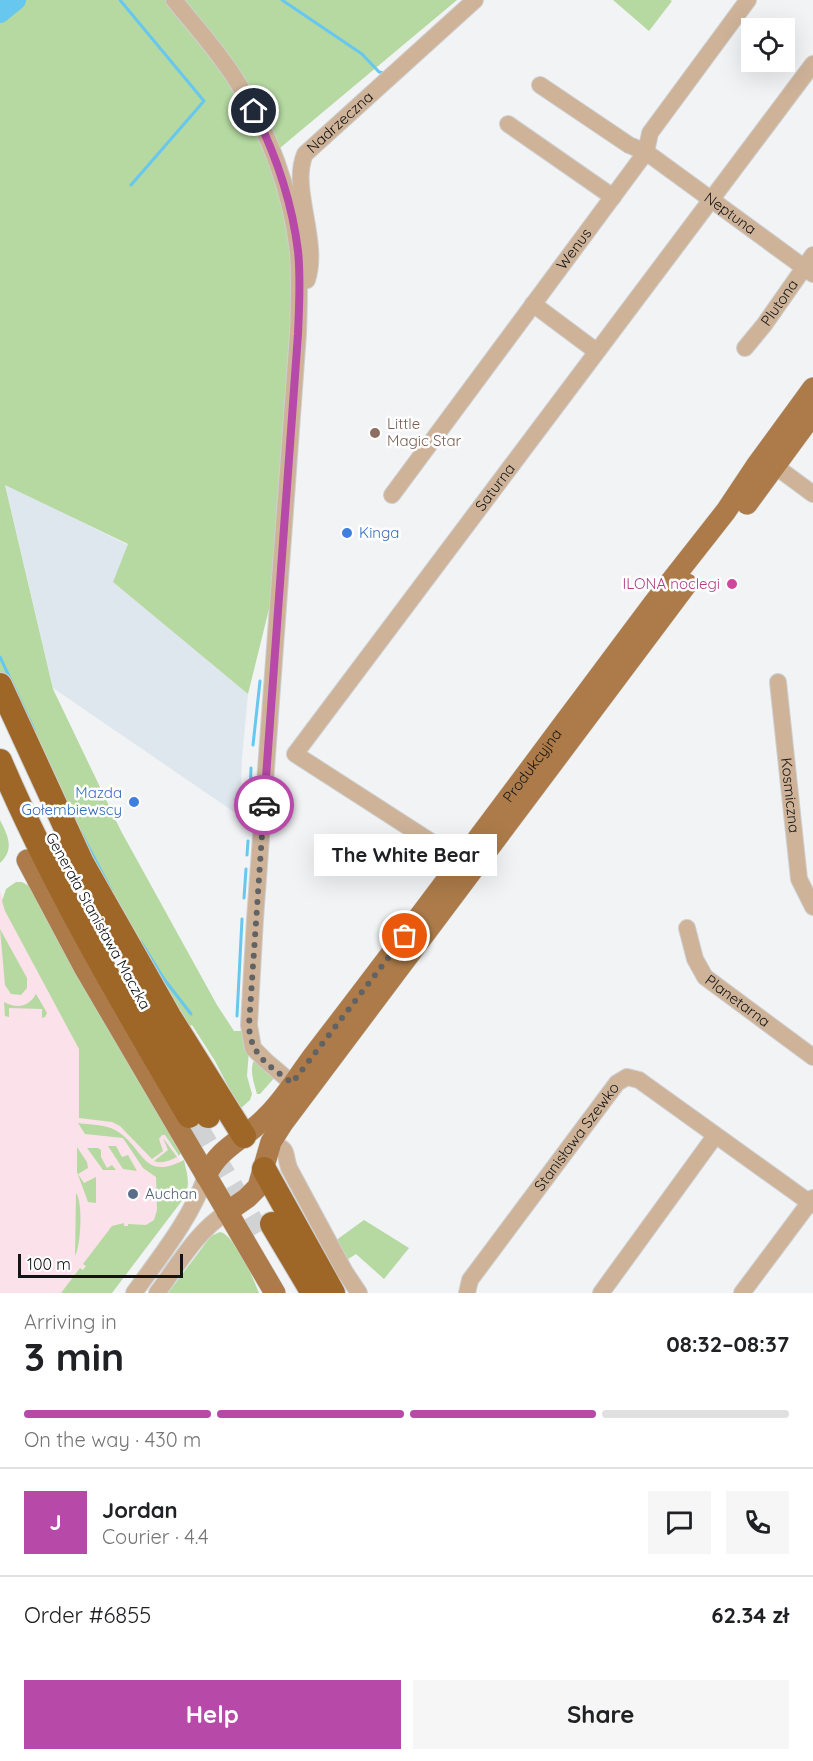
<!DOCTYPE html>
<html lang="en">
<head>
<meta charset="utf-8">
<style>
  :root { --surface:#fff; --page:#f6f6f6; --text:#202124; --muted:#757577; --line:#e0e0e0; --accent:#b749a8 }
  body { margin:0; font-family:Quicksand,sans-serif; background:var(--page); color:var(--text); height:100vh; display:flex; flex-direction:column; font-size:22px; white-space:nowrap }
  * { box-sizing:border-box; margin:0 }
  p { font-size:20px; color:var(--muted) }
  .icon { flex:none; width:33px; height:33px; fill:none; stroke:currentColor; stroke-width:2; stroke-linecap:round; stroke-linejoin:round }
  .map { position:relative; height:1293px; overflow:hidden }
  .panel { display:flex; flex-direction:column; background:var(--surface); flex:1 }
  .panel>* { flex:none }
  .tools { position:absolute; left:741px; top:18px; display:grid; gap:12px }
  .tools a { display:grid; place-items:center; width:54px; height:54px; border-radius:0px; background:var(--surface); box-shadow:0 6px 24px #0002; font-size:30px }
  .scale { position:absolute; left:18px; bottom:15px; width:165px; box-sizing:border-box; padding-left:6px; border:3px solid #141415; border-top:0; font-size:16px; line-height:21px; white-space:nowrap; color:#141415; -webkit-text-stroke:4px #fff; paint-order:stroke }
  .pin { position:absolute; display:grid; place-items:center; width:51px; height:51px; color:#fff; margin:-26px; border:3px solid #fff; border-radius:50%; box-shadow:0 2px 6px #0007 }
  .courier { position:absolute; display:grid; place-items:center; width:60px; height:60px; margin:-30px; border:4px solid #b749a8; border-radius:50%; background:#fff; color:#222; box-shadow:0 2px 8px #0007 }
  .bubble { position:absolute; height:42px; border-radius:0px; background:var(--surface); box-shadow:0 6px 24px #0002; font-size:20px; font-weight:700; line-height:42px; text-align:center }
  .head em { font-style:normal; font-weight:700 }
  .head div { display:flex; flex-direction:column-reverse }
  .head { display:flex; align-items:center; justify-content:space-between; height:102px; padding:0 24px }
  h1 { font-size:39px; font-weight:700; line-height:45px }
  .bar { display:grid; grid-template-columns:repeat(4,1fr); gap:9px 6px; align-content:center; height:72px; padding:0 24px }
  .bar i { height:8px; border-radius:4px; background:var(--line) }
  .bar .selected { background:var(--accent) }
  .bar p { grid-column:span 4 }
  .line { display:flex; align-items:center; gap:15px; padding:0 24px; border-top:2px solid var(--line) }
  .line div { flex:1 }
  .round { display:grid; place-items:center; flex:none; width:63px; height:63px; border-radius:0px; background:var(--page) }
  .cta { display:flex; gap:12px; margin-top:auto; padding:12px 24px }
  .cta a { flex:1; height:69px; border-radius:0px; background:var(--accent); color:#fff; font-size:24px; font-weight:700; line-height:69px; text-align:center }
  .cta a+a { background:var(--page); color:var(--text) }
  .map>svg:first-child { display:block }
  .commercial { fill:#fbe1ea }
  .built { fill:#dfe7ee }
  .green { fill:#b5d9a1 }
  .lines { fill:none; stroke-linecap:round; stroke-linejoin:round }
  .stream { stroke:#67c7ee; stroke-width:3 }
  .river { stroke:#67c7ee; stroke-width:20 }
  .highway-tunnel { stroke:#d0d2d3; stroke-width:24; stroke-dasharray:24 12; stroke-linecap:butt }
  .minor-casing { stroke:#cecfd1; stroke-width:18 }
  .major-casing { stroke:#cecfd1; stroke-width:22 }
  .highway-casing { stroke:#cecfd1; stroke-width:26 }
  .minor { stroke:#ceb399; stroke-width:16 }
  .major { stroke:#ac7b49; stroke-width:21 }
  .highway { stroke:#9f6727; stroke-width:24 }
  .done { stroke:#616263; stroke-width:6; stroke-dasharray:0 10.8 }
  .route { stroke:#b749a8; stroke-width:8 }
  .education-dot { fill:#8d6e63; stroke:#fff; stroke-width:2 }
  .shop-dot { fill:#3f7fe0; stroke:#fff; stroke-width:2 }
  .hotel-dot { fill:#d1479c; stroke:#fff; stroke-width:2 }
  .service-dot { fill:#5c6f8a; stroke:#fff; stroke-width:2 }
  .labels { text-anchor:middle; stroke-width:5; stroke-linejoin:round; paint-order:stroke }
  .street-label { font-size:15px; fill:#141415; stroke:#fff }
  .education-label { font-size:15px; fill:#785e54; stroke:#fff; text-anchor:start }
  .shop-label { font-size:15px; fill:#366cbe; stroke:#fff; text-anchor:start }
  .hotel-label { font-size:15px; fill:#b23c85; stroke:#fff; text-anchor:end }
  .service-label { font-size:15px; fill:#4e5e75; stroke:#fff; text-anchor:start }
</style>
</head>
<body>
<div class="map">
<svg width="813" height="1293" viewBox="0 0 813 1293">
  <rect width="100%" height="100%" fill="#f1f3f5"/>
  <polygon class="commercial" points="0,891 4,902 103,1033 183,1165 187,1191 111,1293 0,1293"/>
  <polygon class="built" points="5,484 128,545 113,582 248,694 242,758 240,816 53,688"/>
  <g class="green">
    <polygon points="0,0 457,0 268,158 279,190 289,233 293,302 271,601 248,694 113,582 128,544 5,485 53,689 121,831 217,1005 234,1031 243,1031 249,1050 247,1076 252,1094 250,1100 240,1109 215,1061 192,1025 188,1027 132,941 0,673"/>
    <polygon points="613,0 670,0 672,1 649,31"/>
    <path d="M0 820C8 836 15 849 0 863Z"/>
    <polygon points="16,882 22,882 29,886 182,1151 179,1156 165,1135 162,1135 159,1139 163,1151 152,1159 120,1126 112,1122 79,1118 79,1049 5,911 2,901 6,889"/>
    <polygon points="0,929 27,978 27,988 21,995 11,994 5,985"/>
    <path d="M36 994 47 1013 45 1017 42 1018V1009L9 1008V1017L5 1016 4 1002C17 1009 29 1007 36 994Z"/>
    <path d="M259 1061 276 1076 260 1094H257C254 1083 250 1073 253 1062Z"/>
    <path d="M78 1123C89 1125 105 1124 115 1130 145 1147 141 1182 184 1160 187 1174 191 1184 184 1198L112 1293H61L80 1268 83 1270 86 1266 83 1264 112 1226 124 1223V1226H128V1224L146 1225 154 1220 157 1210 156 1177 143 1168 123 1138 85 1134Z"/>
    <path d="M163 1138 177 1157C169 1161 162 1164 154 1161L168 1150Z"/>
    <polygon points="108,1146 116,1146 122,1157 128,1155 137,1171 123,1169"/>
    <polygon points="77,1147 87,1162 88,1168 78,1174 84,1183 96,1177 96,1203 88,1202 77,1172"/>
    <polygon points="87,1148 98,1148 101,1150 101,1157 107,1168 112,1165 116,1170 103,1170"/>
    <path d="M76 1193C83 1201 81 1245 75 1256Z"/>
    <polygon points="364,1220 409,1248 384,1279 356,1254 345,1261 335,1241"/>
    <path d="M220 1232C235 1235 253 1278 259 1293H168L211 1236Z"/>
  </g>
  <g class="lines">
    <g class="stream">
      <polyline points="120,0 204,101 131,185"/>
      <polyline points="282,0 362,54 379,72 384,73"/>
      <polyline points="0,657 34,730"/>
      <polyline points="253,745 260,681"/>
      <polyline points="249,827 251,768"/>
      <polyline points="79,829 111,890"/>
      <polyline points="247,855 248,841"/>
      <polyline points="244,898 246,869"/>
      <polyline points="141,942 164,979 191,1014"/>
      <polyline points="237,1016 242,919"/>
    </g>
    <polyline class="river" points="0,13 16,0"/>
    <polyline class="highway-tunnel" points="194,1124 258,1233"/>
    <g class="minor-casing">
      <g id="minor">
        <path d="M174 0C195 26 218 51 236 80 269 131 291 191 298 252 300 279 299 307 298 334L255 919 249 1025 253 1048 266 1061 292 1083"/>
        <path id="s1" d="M540 85 629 145 646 152 813 274"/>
        <polyline points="508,124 613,197"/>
        <path id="s2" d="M300 282 307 280C320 241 290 188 305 154L475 0"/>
        <polyline points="533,304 596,351"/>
        <path id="s3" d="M745 348 764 325 813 255"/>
        <polyline points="775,466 813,494"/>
        <path id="s4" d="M392 495 646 152 650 133 748 0"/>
        <path id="s5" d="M778 682 799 879 813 907"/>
        <path id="s6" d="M461 861 295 754 813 64"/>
        <path id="s7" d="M687 928 695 959 705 977 813 1057"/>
        <path d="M271 1142C290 1152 283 1149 289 1168L345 1272 359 1293"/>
        <path d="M134 1293C161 1255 190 1220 206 1176"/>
        <path d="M157 1293C178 1265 197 1231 227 1212"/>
        <path id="s8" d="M467 1293 470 1280 617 1083 627 1077 639 1080 813 1205"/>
        <polyline points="601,1293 715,1136"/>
        <polyline points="742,1293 813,1198"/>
      </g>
    </g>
    <g class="major-casing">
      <g id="major">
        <polyline points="747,504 813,414"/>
        <polyline points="27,860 85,969 275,1293"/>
        <path id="s9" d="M206 1176C220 1146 244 1140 266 1117 284 1100 298 1076 313 1056 428 907 540 755 653 604L726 511 756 466 813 388"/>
        <polyline points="227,1212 247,1198 258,1187 271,1142 283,1123 687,584"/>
      </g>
    </g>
    <g class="highway-casing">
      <g id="highway">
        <polyline points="0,685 82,863 169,1016 244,1136"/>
        <path d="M0 761C53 885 121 1000 189 1116"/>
        <polyline points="150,1014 208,1116"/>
        <polyline points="264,1169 333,1293"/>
        <polyline points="272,1224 313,1293"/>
      </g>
    </g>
    <use href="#minor" class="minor"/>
    <use href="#major" class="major"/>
    <use href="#highway" class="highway"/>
  </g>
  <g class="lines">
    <path class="done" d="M264 805 249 1025C250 1056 270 1066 292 1083L405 936"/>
    <path class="route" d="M254 111C276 155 292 202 298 251 301 279 299 307 298 334L264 805"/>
  </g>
  <circle class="education-dot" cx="375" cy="433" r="6"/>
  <g class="shop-dot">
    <circle cx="347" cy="533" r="6"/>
    <circle cx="134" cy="802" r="6"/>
  </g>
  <circle class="hotel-dot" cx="732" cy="584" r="6"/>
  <circle class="service-dot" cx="133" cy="1194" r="6"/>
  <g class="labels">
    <g class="street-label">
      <text dy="5" stroke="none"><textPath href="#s2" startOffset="182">Nadrzeczna</textPath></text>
      <text dy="5" stroke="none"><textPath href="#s1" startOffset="230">Neptuna</textPath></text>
      <text dy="5" stroke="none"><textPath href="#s4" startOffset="306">Wenus</textPath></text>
      <text dy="5" stroke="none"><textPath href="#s3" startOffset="57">Plutona</textPath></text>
      <text dy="5" stroke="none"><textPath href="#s6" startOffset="531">Saturna</textPath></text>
      <text dy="5" stroke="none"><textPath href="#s9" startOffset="526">Produkcyjna</textPath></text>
      <text dy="5" stroke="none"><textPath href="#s5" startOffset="114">Kosmiczna</textPath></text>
      <text transform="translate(98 921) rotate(61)" y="5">Generała Stanisława Maczka</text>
      <text dy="5" stroke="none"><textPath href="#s7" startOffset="93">Planetarna</textPath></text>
      <text dy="5" stroke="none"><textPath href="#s8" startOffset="192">Stanisława Szewko</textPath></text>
    </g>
    <g class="education-label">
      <text x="387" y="429">Little<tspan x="387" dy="17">Magic Star</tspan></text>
    </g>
    <g class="shop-label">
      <text x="359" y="538">Kinga</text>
      <text x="122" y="798" text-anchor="end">Mazda<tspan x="122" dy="17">Gołembiewscy</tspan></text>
    </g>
    <g class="hotel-label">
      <text x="720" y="589">ILONA noclegi</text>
    </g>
    <g class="service-label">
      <text x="145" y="1199">Auchan</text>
    </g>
  </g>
</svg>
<div class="tools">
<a><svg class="icon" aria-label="locate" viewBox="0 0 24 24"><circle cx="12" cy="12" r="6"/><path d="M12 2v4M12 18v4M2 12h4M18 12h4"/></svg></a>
</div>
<div class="scale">100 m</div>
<div class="pin" style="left:405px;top:936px;background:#ea580c"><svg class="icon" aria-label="bag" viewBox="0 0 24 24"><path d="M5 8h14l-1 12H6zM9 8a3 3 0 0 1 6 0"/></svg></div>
<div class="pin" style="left:254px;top:111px;background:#1f2937"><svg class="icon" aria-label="home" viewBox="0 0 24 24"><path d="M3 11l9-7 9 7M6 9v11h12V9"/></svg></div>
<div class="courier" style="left:264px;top:805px"><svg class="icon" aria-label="car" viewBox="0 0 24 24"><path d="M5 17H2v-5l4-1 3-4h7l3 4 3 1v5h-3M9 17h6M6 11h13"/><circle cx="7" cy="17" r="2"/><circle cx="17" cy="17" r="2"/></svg></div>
<div class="bubble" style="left:314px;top:834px;width:183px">The White Bear</div>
</div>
<section class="panel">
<div class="head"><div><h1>3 min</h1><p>Arriving in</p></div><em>08:32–08:37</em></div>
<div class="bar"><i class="selected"></i><i class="selected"></i><i class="selected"></i><i></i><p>On the way · 430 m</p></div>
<div class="line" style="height:108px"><b class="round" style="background:var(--accent);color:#fff">J</b><div><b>Jordan</b><p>Courier · 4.4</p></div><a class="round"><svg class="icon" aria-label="chat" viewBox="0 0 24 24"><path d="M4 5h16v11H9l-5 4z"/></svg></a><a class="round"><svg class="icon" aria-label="phone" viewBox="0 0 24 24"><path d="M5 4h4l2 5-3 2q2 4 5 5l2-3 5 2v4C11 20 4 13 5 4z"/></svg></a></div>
<div class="line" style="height:78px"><div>Order #6855</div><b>62.34 zł</b></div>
<div class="cta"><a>Help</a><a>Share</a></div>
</section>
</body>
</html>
